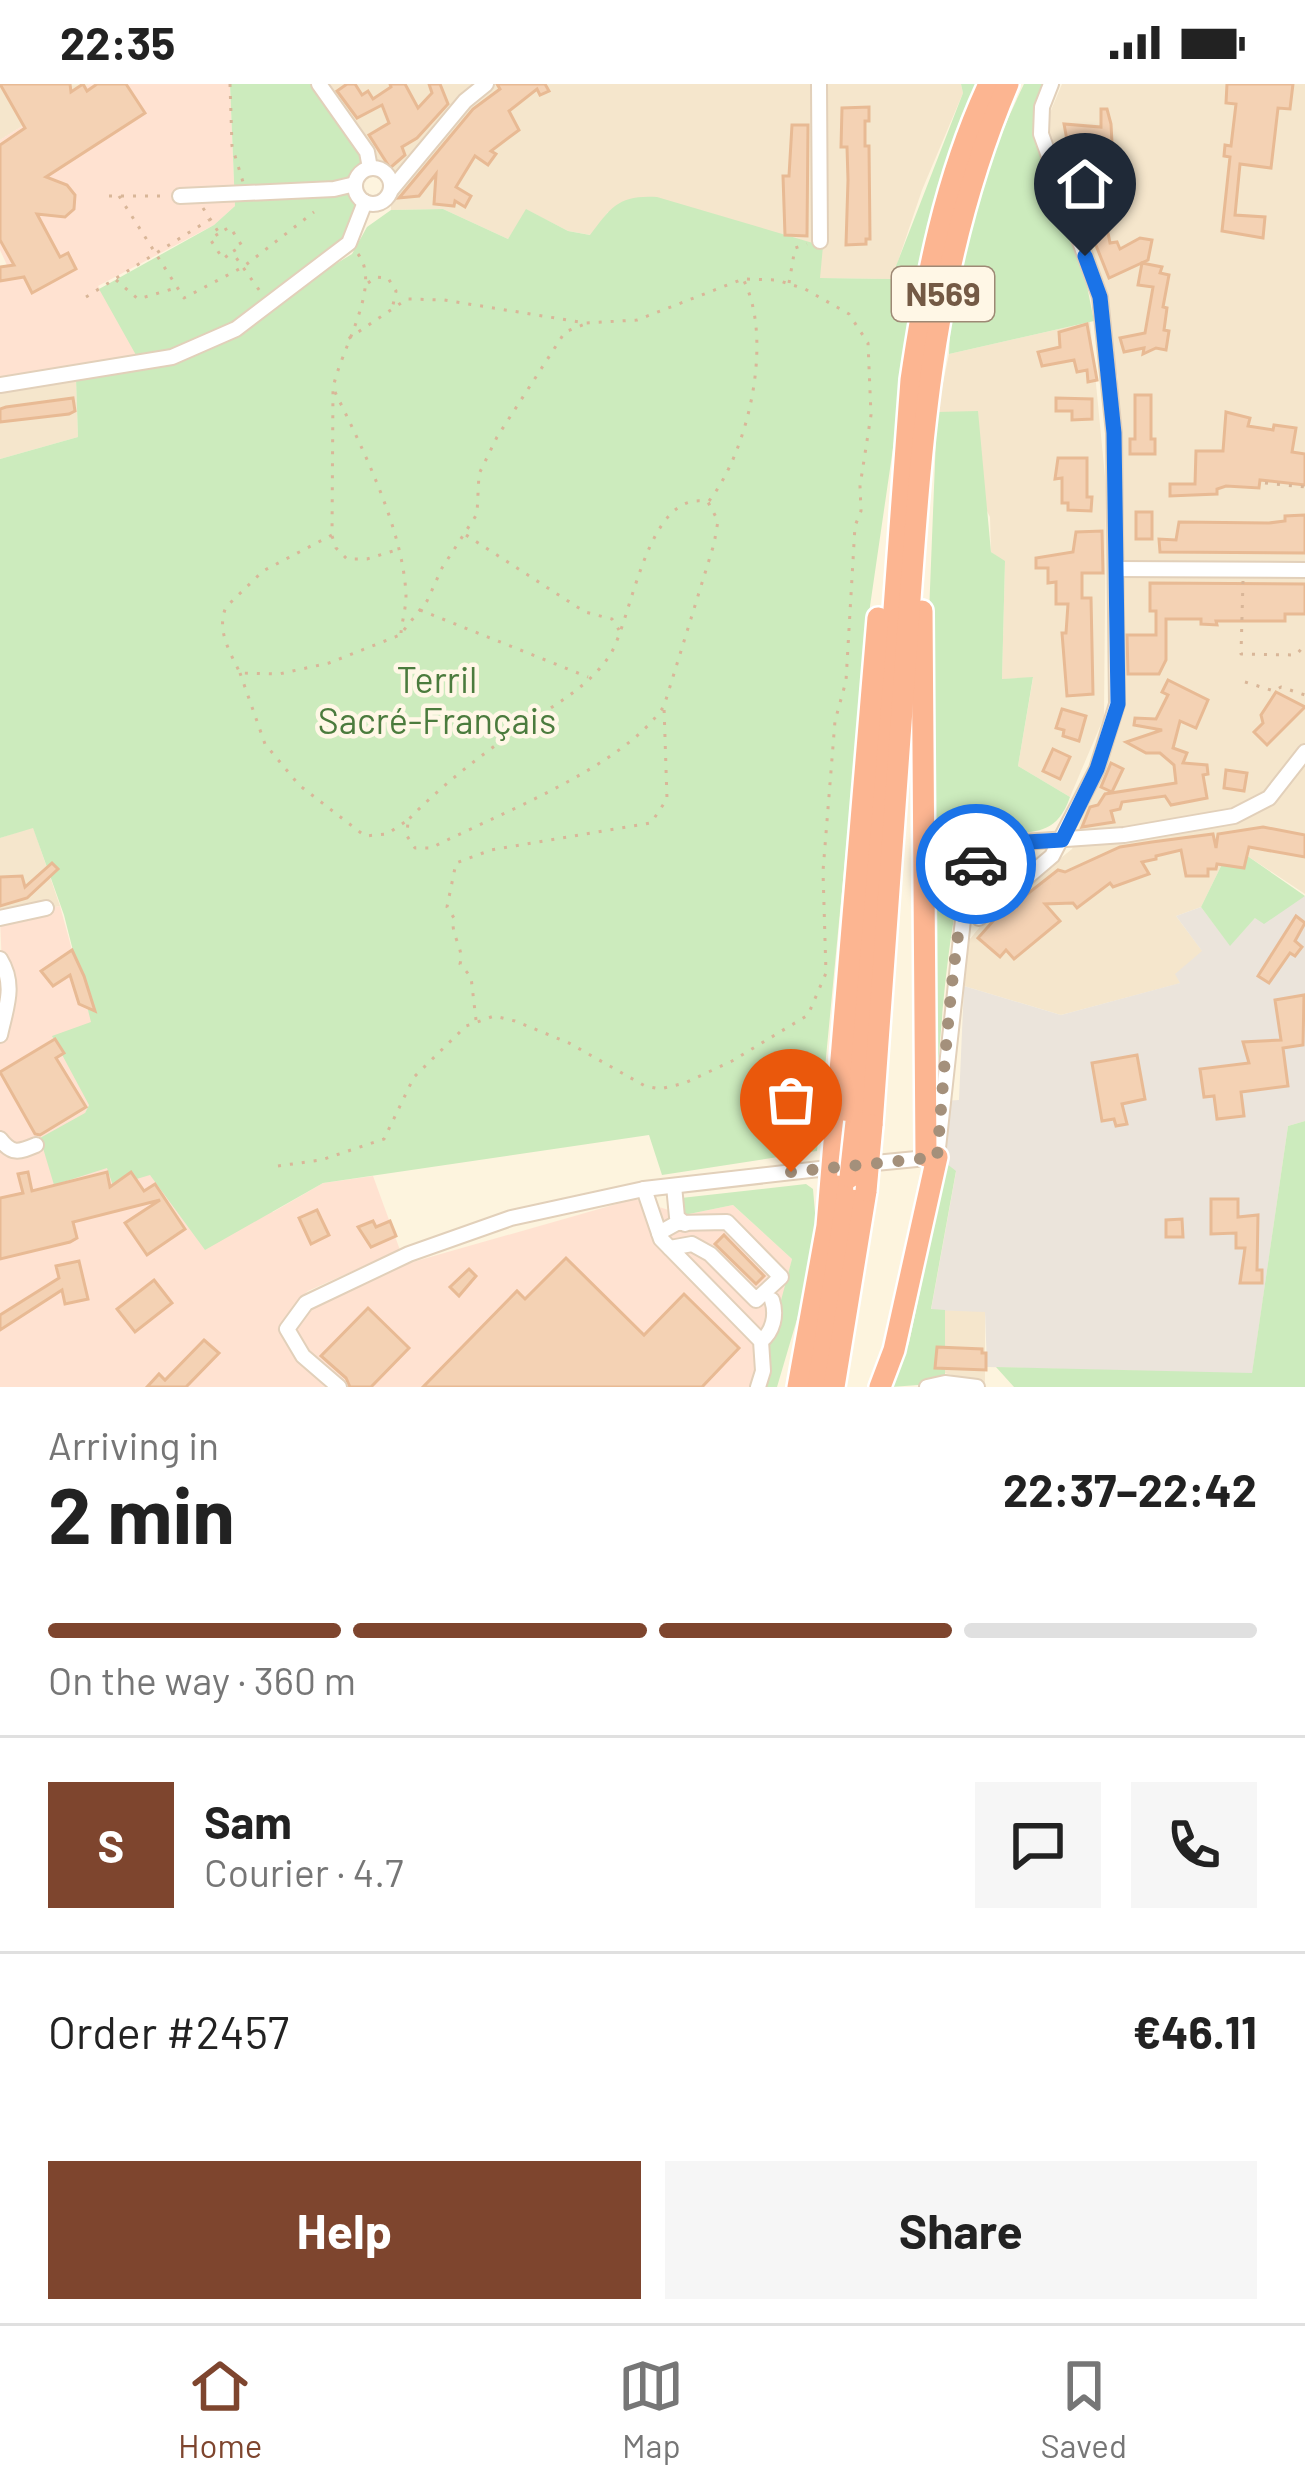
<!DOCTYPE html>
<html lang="en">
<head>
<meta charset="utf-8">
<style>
  :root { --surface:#fff; --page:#f6f6f6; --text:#222; --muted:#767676; --line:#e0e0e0; --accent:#7e452e }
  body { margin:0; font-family:Barlow,sans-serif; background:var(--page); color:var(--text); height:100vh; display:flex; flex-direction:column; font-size:45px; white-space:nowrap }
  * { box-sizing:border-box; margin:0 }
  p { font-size:39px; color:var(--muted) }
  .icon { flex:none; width:66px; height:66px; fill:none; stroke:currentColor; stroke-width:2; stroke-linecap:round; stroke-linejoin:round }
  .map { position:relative; height:1303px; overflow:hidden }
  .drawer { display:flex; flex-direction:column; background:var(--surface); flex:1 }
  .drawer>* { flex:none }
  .pin { position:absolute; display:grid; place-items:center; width:102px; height:102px; color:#fff; margin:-123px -51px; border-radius:50% 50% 50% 0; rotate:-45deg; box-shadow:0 0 12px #0007 }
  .pin .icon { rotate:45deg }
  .courier { position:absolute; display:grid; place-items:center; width:120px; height:120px; margin:-60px; border:9px solid #1a73e8; border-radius:50%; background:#fff; color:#222; box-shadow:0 3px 15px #0007 }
  .summary em { font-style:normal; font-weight:700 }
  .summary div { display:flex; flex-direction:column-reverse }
  .summary { display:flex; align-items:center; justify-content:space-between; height:204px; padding:0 48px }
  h1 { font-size:78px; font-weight:700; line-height:90px }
  .bar { display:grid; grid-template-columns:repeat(4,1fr); gap:18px 12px; align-content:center; height:144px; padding:0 48px }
  .bar i { height:15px; border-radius:9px; background:var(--line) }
  .bar .active { background:var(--accent) }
  .bar p { grid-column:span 4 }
  .line { display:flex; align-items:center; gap:30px; padding:0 48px; border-top:3px solid var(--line) }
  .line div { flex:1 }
  .round { display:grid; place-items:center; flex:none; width:126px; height:126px; border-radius:0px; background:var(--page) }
  .action { display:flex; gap:24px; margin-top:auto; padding:24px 48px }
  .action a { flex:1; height:138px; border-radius:0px; background:var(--accent); color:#fff; font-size:48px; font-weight:700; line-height:138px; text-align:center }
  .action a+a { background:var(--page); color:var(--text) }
  .status { display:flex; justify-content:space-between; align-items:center; height:84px; padding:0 60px; background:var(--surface); direction:ltr }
  .status svg { height:33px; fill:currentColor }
  .dock { display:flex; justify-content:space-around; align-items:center; height:168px; border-top:3px solid var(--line); background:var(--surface); font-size:33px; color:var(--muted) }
  .dock a { display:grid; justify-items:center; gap:6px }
  .dock .active { color:var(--accent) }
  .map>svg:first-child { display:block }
  .residential { fill:#f5e6cc }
  .commercial { fill:#ffe2d1 }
  .industrial { fill:#ebe4db }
  .green { fill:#ccebbd }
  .building { fill:#f4d2b4; stroke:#e8ba94; stroke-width:3 }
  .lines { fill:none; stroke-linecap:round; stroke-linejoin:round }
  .minor-casing { stroke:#e2d0ba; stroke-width:18 }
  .highway-casing { stroke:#fff; stroke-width:26 }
  .path { stroke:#d9b698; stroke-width:3; stroke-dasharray:3 9; stroke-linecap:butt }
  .minor { stroke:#fff; stroke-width:14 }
  .highway { stroke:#fcb591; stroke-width:21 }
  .highway-bridge-casing { stroke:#fff; stroke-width:26; stroke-linecap:butt }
  .highway-bridge { stroke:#fcb591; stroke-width:21 }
  .done { stroke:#a4907b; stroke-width:12; stroke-dasharray:0 21.6 }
  .route { stroke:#1a73e8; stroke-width:15 }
  .labels { text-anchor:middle; stroke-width:9; stroke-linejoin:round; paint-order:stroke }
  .shield { fill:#fff7e6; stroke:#9e8975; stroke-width:3 }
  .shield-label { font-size:33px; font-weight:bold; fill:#745a45 }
  .park-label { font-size:36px; fill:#4b7b3d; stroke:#fff7e6 }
</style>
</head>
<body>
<div class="status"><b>22:35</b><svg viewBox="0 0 49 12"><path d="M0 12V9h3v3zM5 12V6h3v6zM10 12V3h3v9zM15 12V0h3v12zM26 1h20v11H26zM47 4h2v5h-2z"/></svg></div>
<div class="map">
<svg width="1305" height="1303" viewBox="0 0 1305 1303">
  <rect width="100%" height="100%" fill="#fdf4de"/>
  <g class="residential">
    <polygon points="0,0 89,0 0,56"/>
    <polygon points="323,0 961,0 963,9 922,106 892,195 819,194 820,158 810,160 608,128 591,151 568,147 527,126 508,155 443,125 391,126 391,110 397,101 369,70"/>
    <polygon points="1062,0 1305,0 1305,810 1246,771 1225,774 1201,823 1176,832 1203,868 1181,899 1061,931 964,902 965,861 988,833 1072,765 1099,679 1124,622 1116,485 1118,293 1041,50"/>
    <polygon points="1090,238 1106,403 1104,633 1070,713 1018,682 1033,594 1002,595 1005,478 991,468 990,433 937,328 949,270"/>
    <polygon points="76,295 78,353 0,375 0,301"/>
    <polygon points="33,743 60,822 0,834 0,754"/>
    <polygon points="945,1226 985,1227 985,1299 944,1289"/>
  </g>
  <g class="commercial">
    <polygon points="89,0 230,0 235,122 214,141 98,202 147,284 0,303 0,197 12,192 0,166 0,56"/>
    <polygon points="60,822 92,939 89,1021 85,1029 107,1084 150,1091 273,1128 323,1099 373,1092 400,1166 308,1207 296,1218 325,1203 634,1115 684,1131 733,1121 792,1175 761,1303 0,1303 0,931 4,931 0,834"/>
  </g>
  <polygon class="industrial" points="1305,812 1305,1037 1288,1042 1252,1290 987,1283 985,1228 931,1226 956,1088 937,1073 942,1017 959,1016 964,902 1061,931 1180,899 1175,890 1202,867 1176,832 1201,823 1230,861 1255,834"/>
  <g class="green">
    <path d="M230 0H317L366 74 352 101 366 129 319 190 352 170 367 143 391 126 443 125 508 155 526 125 568 147 590 151C612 122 619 111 657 113L823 162 820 194 891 195 963 9 961 0H986L911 210 908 261 868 536 817 1067 662 1091 649 1051 323 1099 205 1166 150 1091 113 1102 107 1084 54 1101 40 1054 85 1029 89 1021 52 952 91 938 64 831 33 744 0 754V375L78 353 76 295 141 280 99 205 214 141 235 122Z"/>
    <path d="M1024 0H1051L1044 36 1046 83 1078 157 1094 237 949 270C953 171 982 88 1024 0Z"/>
    <path d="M978 327 991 468 1005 477 1002 595 1033 593 1018 682 1070 713C1050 771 1009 730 974 771 949 801 941 957 936 1003L931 1008 936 763 927 580 937 328Z"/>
    <path d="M1019 761 1028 762 1034 770 974 835 968 833C963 799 992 775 1019 761Z"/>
    <polygon points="1246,771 1305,812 1264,840 1255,834 1230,862 1201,823 1225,774"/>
    <polygon points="1305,1037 1305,1303 1014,1303 996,1283 1252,1289 1288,1042"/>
    <polygon points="947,1080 956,1087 931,1225 945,1226 945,1299 891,1303 909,1259"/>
    <polygon points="806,1100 813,1105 818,1164 777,1303 758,1303 792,1175 733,1121 684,1131 681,1114"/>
  </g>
  <g class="building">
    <polygon points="0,0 70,0 71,8 83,0 87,7 97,0 126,0 145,29 46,93 67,101 75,111 74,125 65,133 37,130 60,173 68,169 76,185 32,209 24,193 0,197 0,183 14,181 0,156 0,61 25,44"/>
    <polygon points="347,0 355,0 362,11 368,7 373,15 391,3 390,0 405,0 418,24 432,9 429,0 440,0 448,20 417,54 402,63 405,71 390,84 369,51 389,39 382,21 357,34 337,7"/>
    <polygon points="497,0 545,0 549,7 540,11 537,5 509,27 519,46 491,67 496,70 488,81 475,72 456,103 471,112 465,123 455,117 454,122 434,120 436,90 419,112 399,114 473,25 500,5"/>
    <polygon points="1227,0 1293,0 1290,25 1278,24 1271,84 1240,80 1235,131 1265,133 1263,154 1222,147 1230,73 1224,72 1225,61 1231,62 1236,20 1226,19"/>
    <polygon points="869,23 869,37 865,37 865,62 869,62 870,155 866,155 866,160 846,161 848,96 847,63 841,63 842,24"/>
    <polygon points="1101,25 1107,25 1111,40 1112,59 1107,69 1071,78 1064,40 1101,43"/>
    <polygon points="792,41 808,41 807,152 785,151 783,92 789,92"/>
    <polygon points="1107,90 1112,116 1102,118 1110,159 1117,158 1120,165 1140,154 1152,156 1148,176 1109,194 1070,96"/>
    <polygon points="1142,179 1162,183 1160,189 1169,191 1163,223 1167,224 1164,246 1169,247 1166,266 1156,264 1143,270 1144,264 1124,268 1120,254 1145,249 1153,203 1138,201"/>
    <polygon points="1087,240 1097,296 1088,298 1087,286 1077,288 1074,276 1042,282 1038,268 1060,263 1059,248"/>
    <polygon points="1135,311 1151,311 1151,355 1155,355 1155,370 1130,370 1130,355 1135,355"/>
    <polygon points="73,314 75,327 69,330 0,338 0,325 6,323"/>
    <polygon points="1056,314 1092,315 1092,335 1072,336 1072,327 1056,327"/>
    <polygon points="1226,328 1250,334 1248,342 1273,346 1274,341 1296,344 1292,368 1305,370 1305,401 1260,396 1259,404 1226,402 1217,405 1217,410 1170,412 1170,400 1195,400 1196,367 1223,367"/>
    <polygon points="1058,374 1087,374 1087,413 1092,413 1091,427 1068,426 1068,419 1062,419 1062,394 1055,395"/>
    <rect x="1136" y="428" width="16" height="27"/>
    <polygon points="1305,431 1305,469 1160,468 1159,455 1176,456 1179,438 1269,439 1285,437 1285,432"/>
    <polygon points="1102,447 1103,489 1082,489 1082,514 1091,514 1093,610 1067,612 1062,549 1066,549 1068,520 1056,520 1056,498 1048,499 1048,484 1036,484 1036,474 1073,468 1076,448"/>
    <polygon points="1150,499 1305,500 1305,530 1285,530 1285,537 1216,537 1217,541 1201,540 1201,535 1166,535 1166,576 1159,590 1128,590 1127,551 1156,551 1156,527 1150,527"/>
    <polygon points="1168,596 1208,616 1196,644 1180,637 1173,664 1187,669 1183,679 1207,681 1208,690 1203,691 1207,714 1171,721 1165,712 1122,718 1120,725 1111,727 1114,738 1082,743 1090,723 1098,721 1105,710 1176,699 1174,681 1160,669 1146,669 1126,658 1162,646 1134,641 1135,634 1156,635 1168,611 1162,608"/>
    <polygon points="1276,608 1305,623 1267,661 1254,648 1263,639 1261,631"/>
    <polygon points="1062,625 1086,632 1079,657 1063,652 1064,646 1056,644"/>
    <polygon points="1053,665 1070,673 1060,695 1043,687"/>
    <polygon points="1111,679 1123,685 1112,708 1101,703"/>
    <polygon points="1226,686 1247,689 1244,707 1224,704"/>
    <polygon points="1263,743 1305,751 1305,773 1249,763 1244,784 1217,780 1216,785 1208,785 1208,792 1186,792 1181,766 1156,772 1156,775 1142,778 1149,790 1113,803 1110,799 1077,824 1073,819 1045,820 1060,837 1014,875 1006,866 1000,873 978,854 994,836 1058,786 1065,788 1120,763 1152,758 1213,750 1216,764 1218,750"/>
    <polygon points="52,779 58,785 27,814 0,822 0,793 22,792 25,803"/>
    <polygon points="1296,832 1305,839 1295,857 1302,863 1295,872 1290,869 1269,899 1258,892"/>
    <polygon points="72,866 84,892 95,927 79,920 70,891 53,902 41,887"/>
    <polygon points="1304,911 1303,961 1283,964 1288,1002 1241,1008 1244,1032 1217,1035 1214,1012 1204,1013 1200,985 1249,979 1243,958 1281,956 1275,916"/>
    <polygon points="55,955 64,969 56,974 86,1023 40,1051 35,1050 0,988"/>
    <polygon points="1137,971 1145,1015 1122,1020 1127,1040 1116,1042 1114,1035 1102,1037 1092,979"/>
    <polygon points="28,1088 32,1107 107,1088 110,1103 131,1088 144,1107 155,1100 185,1145 147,1171 125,1139 160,1116 73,1138 77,1154 70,1158 0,1175 0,1114 23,1109 18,1090"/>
    <polygon points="1211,1115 1238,1115 1238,1133 1258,1131 1257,1186 1262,1186 1262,1199 1240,1199 1245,1164 1236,1164 1236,1149 1211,1150"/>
    <polygon points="317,1126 329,1151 311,1160 299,1134"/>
    <polygon points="1182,1135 1183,1153 1166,1153 1166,1136"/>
    <polygon points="373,1137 376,1143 390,1137 396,1152 371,1163 358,1143"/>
    <polygon points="724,1151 764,1192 756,1200 715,1160"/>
    <polygon points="566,1174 644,1251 684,1210 739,1264 702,1303 423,1303 517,1207 525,1215"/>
    <polygon points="79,1177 88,1215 65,1220 62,1206 0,1246 0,1231 59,1194 56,1182"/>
    <polygon points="469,1185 476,1192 459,1212 450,1203"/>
    <polygon points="154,1196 172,1219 135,1248 117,1225"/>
    <polygon points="368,1224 409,1264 371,1303 350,1303 346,1294 321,1272"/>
    <polygon points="204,1256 219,1269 186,1303 147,1303 159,1290 165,1296"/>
    <polygon points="937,1263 982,1265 982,1269 986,1269 986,1286 935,1284"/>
  </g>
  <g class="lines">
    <g class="minor-casing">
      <g id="minor">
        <polyline points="319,0 367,68 370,84"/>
        <polyline points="819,0 820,157"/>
        <circle cx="373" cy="102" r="18"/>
        <polyline points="391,106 465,17 486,0"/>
        <polyline points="180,112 334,105 355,100"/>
        <polyline points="0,301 172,273 236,245 349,159 365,118"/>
        <polyline points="1116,485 1305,486"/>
        <polyline points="0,834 46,824"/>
        <polyline points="979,834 1052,772 1097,685 1117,620 1114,349 1100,213 1041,50 1042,23 1051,0"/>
        <path d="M0 875C16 901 6 923 0 951"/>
        <path d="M0 1055C12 1071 19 1068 36 1061"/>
        <polyline points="865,1080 937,1073 968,790 993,760 1124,751 1234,732 1269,714 1305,668"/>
        <polyline points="674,1102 677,1133 685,1140"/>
        <polyline points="644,1105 661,1155 761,1257 763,1287 758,1303"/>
        <polyline points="659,1149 677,1139 727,1138 781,1193 756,1216 710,1170 692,1160 670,1164"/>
        <path d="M761 1257C773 1248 777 1231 772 1216"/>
        <polyline points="339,1303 303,1272 287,1245 306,1219 409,1170 511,1134 644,1105 837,1083"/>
        <polyline points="927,1303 945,1299 977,1303"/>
      </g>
    </g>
    <g class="highway-casing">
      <g id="highway">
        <polyline points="922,527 926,1072"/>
        <path d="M856 1038 911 296C926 194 945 94 989 0"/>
        <path d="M872 1041C884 884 895 727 906 570 921 369 928 189 1008 0"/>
        <polyline points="798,1303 827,1142 878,534"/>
        <polyline points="818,1303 850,1093"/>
        <polyline points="834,1303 866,1107"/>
        <polyline points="880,1303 894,1266 937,1073"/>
      </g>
    </g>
    <g class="path">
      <polyline points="230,0 232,62 243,98"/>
      <polyline points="109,112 167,112"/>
      <polyline points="119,112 184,214 243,183 314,128"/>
      <polyline points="203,124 219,149 230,143 242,162 232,168 262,210"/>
      <polyline points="218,150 210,155 223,175 232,168"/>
      <path d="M358 170C383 202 339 268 333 305L332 451 263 487 226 523C216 546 230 568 240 589L279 590 329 579 400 551 427 517 442 484 477 430 479 390 497 353 565 248 585 240"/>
      <polyline points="116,196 138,215 176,204"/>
      <polyline points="368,199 376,193 388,194 396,207 393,221"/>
      <polyline points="789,199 795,164 807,160"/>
      <polyline points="86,213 209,136"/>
      <path d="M335 308C363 365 404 448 406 512 406 524 402 537 401 549"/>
      <polyline points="1265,399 1305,403"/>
      <path d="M709 417C749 366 774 254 743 195"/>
      <polyline points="466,451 585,528 612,535 619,546"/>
      <polyline points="332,452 336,464 347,475 367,475 396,466"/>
      <polyline points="1243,497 1241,570 1296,571 1305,561"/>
      <polyline points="420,526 588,593"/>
      <path d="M240 589 265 660 299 701 365 752 387 750 408 736 407 752 415 764H431C498 730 624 683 664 622L714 460 718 437 708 418C647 403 632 536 610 571 588 605 548 624 516 647 478 673 440 703 408 736"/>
      <polyline points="1245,598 1274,607 1281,603 1305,611"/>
      <path d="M476 936 471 893 460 880C465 864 449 850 454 834L447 823 456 779 491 766 651 739 667 715 664 623"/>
      <polyline points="278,1082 321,1076 384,1055 414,993 466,942 494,932 515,937 569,959 645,1002 660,1005 685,999 732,977 808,931 826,889 823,787 835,637 846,597 855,442 861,427 860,402 871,331 868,259 849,230 805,205 777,196 743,195 637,236 586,239 444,216 407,215 348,255"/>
    </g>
    <use href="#minor" class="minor"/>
    <use href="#highway" class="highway"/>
    <g class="highway-bridge-casing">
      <g id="highway-bridge">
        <polyline points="850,1093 856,1038"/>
        <polyline points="866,1107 872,1041"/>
      </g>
    </g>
    <use href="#highway-bridge" class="highway-bridge"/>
  </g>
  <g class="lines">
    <path class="done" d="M791 1088 937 1073C942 1025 954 806 976 780"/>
    <polyline class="route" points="976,780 992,760 1062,756 1097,685 1118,620 1114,349 1100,213 1085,172"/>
  </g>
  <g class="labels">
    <rect class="shield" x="892" y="183" width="102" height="54" rx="9"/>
    <g class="shield-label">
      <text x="943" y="222">N569</text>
    </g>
    <g class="park-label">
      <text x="437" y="609">Terril<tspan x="437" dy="41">Sacré-Français</tspan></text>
    </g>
  </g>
</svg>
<div class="pin" style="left:791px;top:1088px;background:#ea580c"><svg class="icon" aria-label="bag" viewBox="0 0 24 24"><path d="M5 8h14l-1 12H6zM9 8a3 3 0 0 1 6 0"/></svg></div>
<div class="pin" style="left:1085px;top:172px;background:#1f2937"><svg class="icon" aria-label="home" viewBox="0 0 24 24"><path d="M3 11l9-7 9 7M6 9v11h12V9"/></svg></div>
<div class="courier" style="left:976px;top:780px"><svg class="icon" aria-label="car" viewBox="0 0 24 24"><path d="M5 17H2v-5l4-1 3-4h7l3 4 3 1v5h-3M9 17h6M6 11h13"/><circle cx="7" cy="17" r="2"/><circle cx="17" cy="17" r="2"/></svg></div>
</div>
<section class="drawer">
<div class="summary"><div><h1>2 min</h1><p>Arriving in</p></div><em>22:37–22:42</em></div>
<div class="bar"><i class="active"></i><i class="active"></i><i class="active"></i><i></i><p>On the way · 360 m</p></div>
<div class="line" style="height:216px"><b class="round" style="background:var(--accent);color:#fff">S</b><div><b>Sam</b><p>Courier · 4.7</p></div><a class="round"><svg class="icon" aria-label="chat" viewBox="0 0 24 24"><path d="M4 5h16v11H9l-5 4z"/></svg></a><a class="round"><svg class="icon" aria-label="phone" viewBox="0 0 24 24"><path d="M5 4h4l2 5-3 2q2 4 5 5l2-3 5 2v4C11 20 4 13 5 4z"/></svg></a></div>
<div class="line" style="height:156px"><div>Order #2457</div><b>€46.11</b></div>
<div class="action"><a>Help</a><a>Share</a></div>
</section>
<nav class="dock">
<a class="active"><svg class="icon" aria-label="home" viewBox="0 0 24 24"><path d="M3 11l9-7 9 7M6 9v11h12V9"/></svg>Home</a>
<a><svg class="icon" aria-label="map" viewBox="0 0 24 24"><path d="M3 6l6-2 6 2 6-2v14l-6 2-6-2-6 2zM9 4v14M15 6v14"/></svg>Map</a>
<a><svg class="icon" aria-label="saved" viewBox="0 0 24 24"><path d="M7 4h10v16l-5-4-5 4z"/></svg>Saved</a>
</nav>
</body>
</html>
